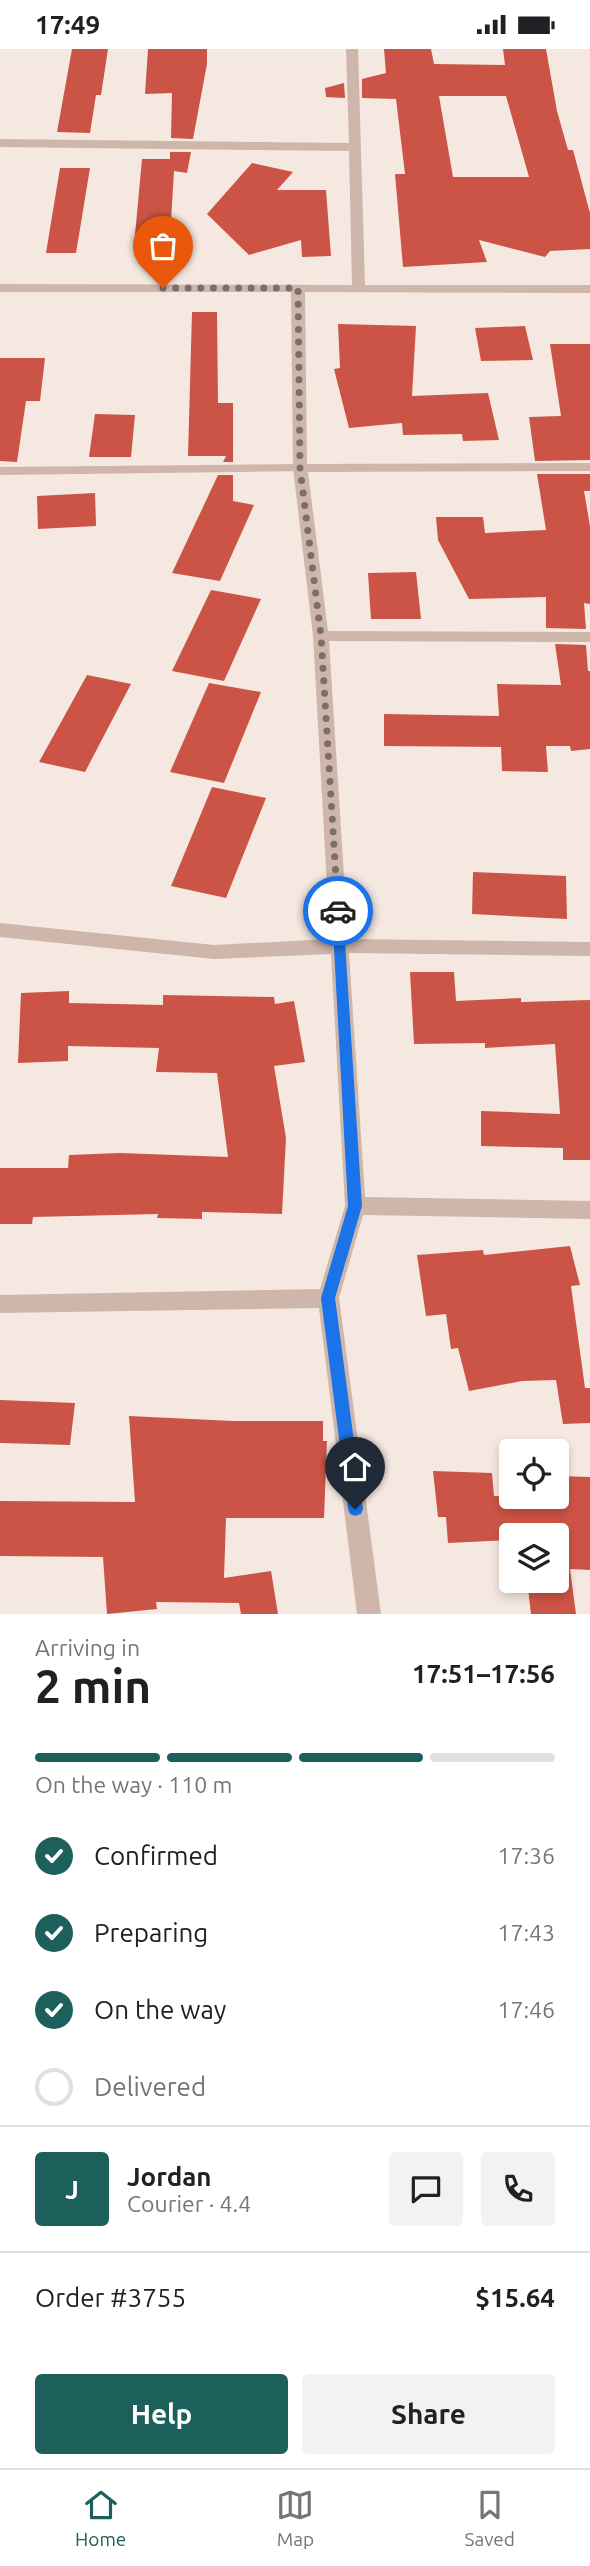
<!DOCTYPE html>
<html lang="en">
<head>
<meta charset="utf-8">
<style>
  :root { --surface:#fff; --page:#f2f2f2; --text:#202124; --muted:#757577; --line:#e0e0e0; --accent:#1d605b }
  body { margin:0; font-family:Ubuntu,sans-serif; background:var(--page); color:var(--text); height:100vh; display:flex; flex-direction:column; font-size:26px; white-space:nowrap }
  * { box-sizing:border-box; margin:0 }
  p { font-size:23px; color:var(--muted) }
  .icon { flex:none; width:38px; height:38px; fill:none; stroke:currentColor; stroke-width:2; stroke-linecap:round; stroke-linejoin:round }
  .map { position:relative; height:1565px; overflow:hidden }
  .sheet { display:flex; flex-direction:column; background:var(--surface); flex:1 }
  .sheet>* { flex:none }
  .buttons { position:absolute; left:499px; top:1390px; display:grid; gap:14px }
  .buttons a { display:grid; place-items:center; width:70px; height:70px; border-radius:7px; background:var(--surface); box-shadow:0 4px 10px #0003; font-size:35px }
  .pin { position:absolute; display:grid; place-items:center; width:60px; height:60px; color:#fff; margin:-72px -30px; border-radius:50% 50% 50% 0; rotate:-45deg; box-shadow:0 0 7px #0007 }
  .pin .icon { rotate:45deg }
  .courier { position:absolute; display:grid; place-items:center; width:70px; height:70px; margin:-35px; border:5px solid #1a73e8; border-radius:50%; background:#fff; color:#222; box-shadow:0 2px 9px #0007 }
  .head em { font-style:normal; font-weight:700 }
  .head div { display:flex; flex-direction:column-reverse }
  .head { display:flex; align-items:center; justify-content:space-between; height:119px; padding:0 35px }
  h1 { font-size:46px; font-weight:700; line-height:52px }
  .bar { display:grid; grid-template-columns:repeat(4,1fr); gap:10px 7px; align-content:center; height:84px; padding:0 35px }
  .bar i { height:9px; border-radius:5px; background:var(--line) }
  .bar .current { background:var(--accent) }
  .bar p { grid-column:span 4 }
  .line { display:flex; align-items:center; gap:18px; padding:0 35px; border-top:2px solid var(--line) }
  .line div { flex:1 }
  .round { display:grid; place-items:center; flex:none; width:74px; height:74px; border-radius:7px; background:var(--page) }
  ol { padding:0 35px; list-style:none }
  li { display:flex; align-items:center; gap:21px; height:77px }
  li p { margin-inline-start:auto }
  li .icon { padding:7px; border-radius:50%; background:var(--accent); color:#fff; stroke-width:4 }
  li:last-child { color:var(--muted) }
  li i { width:38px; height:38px; border:4px solid var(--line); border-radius:50% }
  .action { display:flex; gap:14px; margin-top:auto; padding:14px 35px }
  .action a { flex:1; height:80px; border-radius:7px; background:var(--accent); color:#fff; font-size:28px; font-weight:700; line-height:80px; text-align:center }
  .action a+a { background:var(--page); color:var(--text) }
  .status { display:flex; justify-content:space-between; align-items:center; height:49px; padding:0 35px; background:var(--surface); direction:ltr }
  .status svg { height:19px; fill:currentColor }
  .dock { display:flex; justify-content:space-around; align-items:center; height:98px; border-top:2px solid var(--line); background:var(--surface); font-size:19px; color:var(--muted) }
  .dock a { display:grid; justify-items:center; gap:4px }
  .dock .current { color:var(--accent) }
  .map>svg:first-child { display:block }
  .building { fill:#cc5446; fill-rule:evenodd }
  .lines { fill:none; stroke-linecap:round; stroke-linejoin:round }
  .service { fill:#ceb6ab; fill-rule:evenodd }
  .minor { fill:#ceb6ab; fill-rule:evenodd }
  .route { fill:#1a73e8 }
  .done { stroke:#7c6e6a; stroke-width:7; stroke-dasharray:0 12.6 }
</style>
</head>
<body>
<div class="status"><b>17:49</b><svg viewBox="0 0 49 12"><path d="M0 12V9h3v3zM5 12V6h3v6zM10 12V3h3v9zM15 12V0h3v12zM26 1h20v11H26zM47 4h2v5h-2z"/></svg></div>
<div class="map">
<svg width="590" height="1565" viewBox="0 0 590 1565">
  <rect width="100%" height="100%" fill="#f5e8e0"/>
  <g class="building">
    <polygon points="72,0 108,0 101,46 96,46 90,84 57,83"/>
    <polygon points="148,0 207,0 207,15 193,90 171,89 172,44 145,45"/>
    <path d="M384 0H431L434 15 505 16 503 0H546L557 62 568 101H573L590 164V200L550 202 545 208 479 191 487 213 403 218 395 125H405L396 50 362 49V30L386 24ZM439 47H506L529 128H453Z"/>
    <polygon points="344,34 345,49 326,48 325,39"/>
    <polygon points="170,103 191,103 187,124 174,122 170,189 135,186 142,110 170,110"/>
    <polygon points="252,114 293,123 277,141 326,141 331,207 302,208 301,191 249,206 207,165"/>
    <polygon points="60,119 90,119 76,204 46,204"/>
    <polygon points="192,263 217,263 218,354 233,354 233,413 223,413 226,407 188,407"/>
    <polygon points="338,275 416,277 412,347 488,344 499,391 463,392 462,385 403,386 402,374 349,379 334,320 340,319"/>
    <polygon points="525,277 533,311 481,312 475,279"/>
    <polygon points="550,295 590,295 590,411 535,412 529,368 561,367"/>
    <polygon points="0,309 45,309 40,352 26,352 17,413 0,412"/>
    <polygon points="95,365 135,366 131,408 89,408"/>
    <polygon points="537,425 590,425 590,442 584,442 590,477 590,555 584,554 586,580 546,579 546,548 469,550 438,491 436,468 483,468 485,484 546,481"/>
    <polygon points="218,426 233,426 233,452 254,456 220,532 172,524"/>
    <polygon points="95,444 96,477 38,480 37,447"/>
    <polygon points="416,523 421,570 371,570 368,524"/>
    <polygon points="211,541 261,550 224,632 172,622"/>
    <polygon points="555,595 586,596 588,622 590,622 590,700 571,702 570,697 546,697 548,723 502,722 501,698 384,697 384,665 499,667 497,635 561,636"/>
    <polygon points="87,626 131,635 85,723 39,713"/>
    <polygon points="209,634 261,643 224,734 170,723"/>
    <polygon points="212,738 266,749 226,849 171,837"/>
    <polygon points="473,823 566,827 567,870 472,865"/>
    <polygon points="410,923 454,923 456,952 521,949 521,953 590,951 590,1111 563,1111 563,1099 481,1097 481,1062 560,1065 555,995 485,999 485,994 414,995"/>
    <polygon points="69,942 69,954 163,956 163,946 274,948 275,955 294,952 305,1013 274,1017 286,1089 282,1165 202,1163 202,1170 157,1169 158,1165 33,1168 32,1175 0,1175 0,1119 68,1119 69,1106 120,1104 228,1108 217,1024 156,1023 159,999 68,997 68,1012 18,1014 21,944"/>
    <polygon points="570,1197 580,1236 571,1237 585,1339 590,1339 590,1374 563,1375 556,1331 522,1332 469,1342 458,1299 451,1300 446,1265 426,1267 417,1206 483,1201 484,1206"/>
    <polygon points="0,1351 75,1354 70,1396 0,1394"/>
    <polygon points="129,1367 233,1372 323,1372 323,1392 327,1392 324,1469 226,1469 224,1529 271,1522 278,1565 241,1565 239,1554 156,1553 157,1560 107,1565 103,1508 0,1507 0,1452 135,1453"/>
    <polygon points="433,1422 492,1424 494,1447 556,1447 556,1427 590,1428 590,1521 570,1520 576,1565 531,1565 527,1531 556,1531 556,1486 511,1486 511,1491 448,1494 446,1468 438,1468"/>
  </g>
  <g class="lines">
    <polygon class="service" points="300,415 307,419 305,422 0,426 0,418"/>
    <polygon class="minor" points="346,0 358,0 365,236 590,236 590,244 305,243 307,415 590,414 590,422 308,423 328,582 590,583 590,593 329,592 348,890 590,893 590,907 349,904 365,1148 590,1152 590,1170 363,1166 339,1249 381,1565 357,1565 319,1259 0,1264 0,1246 320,1240 345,1157 331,905 214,910 0,888 0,874 214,896 330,890 313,587 293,419 291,243 0,243 0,235 352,236 349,102 0,98 0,90 349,94"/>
  </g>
  <polygon class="route" points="338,857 343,862 362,1157 335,1249 363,1460 361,1465 355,1467 350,1465 348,1460 321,1249 348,1157 332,862"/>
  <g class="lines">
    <polyline class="done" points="163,239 298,239 300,419 321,587 338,862"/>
  </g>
</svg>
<div class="buttons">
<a><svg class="icon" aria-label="locate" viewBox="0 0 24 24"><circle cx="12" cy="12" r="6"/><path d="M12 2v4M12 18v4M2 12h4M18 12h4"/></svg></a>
<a><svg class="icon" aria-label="layers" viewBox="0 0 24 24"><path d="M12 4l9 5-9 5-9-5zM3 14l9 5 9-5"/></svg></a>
</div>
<div class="pin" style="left:163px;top:239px;background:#ea580c"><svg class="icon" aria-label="bag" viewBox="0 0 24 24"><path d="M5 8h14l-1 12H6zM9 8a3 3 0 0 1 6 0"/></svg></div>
<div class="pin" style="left:355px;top:1460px;background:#1f2937"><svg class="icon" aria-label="home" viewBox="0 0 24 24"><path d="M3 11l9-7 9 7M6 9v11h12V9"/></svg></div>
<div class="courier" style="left:338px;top:862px"><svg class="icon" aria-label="car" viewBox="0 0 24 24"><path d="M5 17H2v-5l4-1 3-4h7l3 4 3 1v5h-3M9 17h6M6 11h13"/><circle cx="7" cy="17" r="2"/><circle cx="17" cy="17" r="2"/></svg></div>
</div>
<section class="sheet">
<div class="head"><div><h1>2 min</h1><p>Arriving in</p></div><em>17:51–17:56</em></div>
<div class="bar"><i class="current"></i><i class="current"></i><i class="current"></i><i></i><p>On the way · 110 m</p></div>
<ol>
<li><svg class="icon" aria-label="check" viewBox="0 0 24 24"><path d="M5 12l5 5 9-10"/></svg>Confirmed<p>17:36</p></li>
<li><svg class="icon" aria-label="check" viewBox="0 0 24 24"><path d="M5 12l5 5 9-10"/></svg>Preparing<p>17:43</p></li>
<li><svg class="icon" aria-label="check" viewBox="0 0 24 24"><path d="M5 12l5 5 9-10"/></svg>On the way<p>17:46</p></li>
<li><i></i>Delivered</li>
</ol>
<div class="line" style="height:126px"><b class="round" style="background:var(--accent);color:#fff">J</b><div><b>Jordan</b><p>Courier · 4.4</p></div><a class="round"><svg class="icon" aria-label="chat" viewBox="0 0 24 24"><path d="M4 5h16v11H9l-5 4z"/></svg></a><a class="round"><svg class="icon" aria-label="phone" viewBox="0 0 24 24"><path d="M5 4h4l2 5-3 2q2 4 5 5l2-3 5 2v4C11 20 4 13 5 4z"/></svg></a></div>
<div class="line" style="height:91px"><div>Order #3755</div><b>$15.64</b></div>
<div class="action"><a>Help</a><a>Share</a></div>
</section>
<nav class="dock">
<a class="current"><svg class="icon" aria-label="home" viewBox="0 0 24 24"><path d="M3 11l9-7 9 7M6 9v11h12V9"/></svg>Home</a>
<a><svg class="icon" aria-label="map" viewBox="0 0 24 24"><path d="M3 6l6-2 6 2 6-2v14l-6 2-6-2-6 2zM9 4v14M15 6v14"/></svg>Map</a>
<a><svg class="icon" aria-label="saved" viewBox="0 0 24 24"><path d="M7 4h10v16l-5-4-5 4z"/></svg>Saved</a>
</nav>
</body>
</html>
